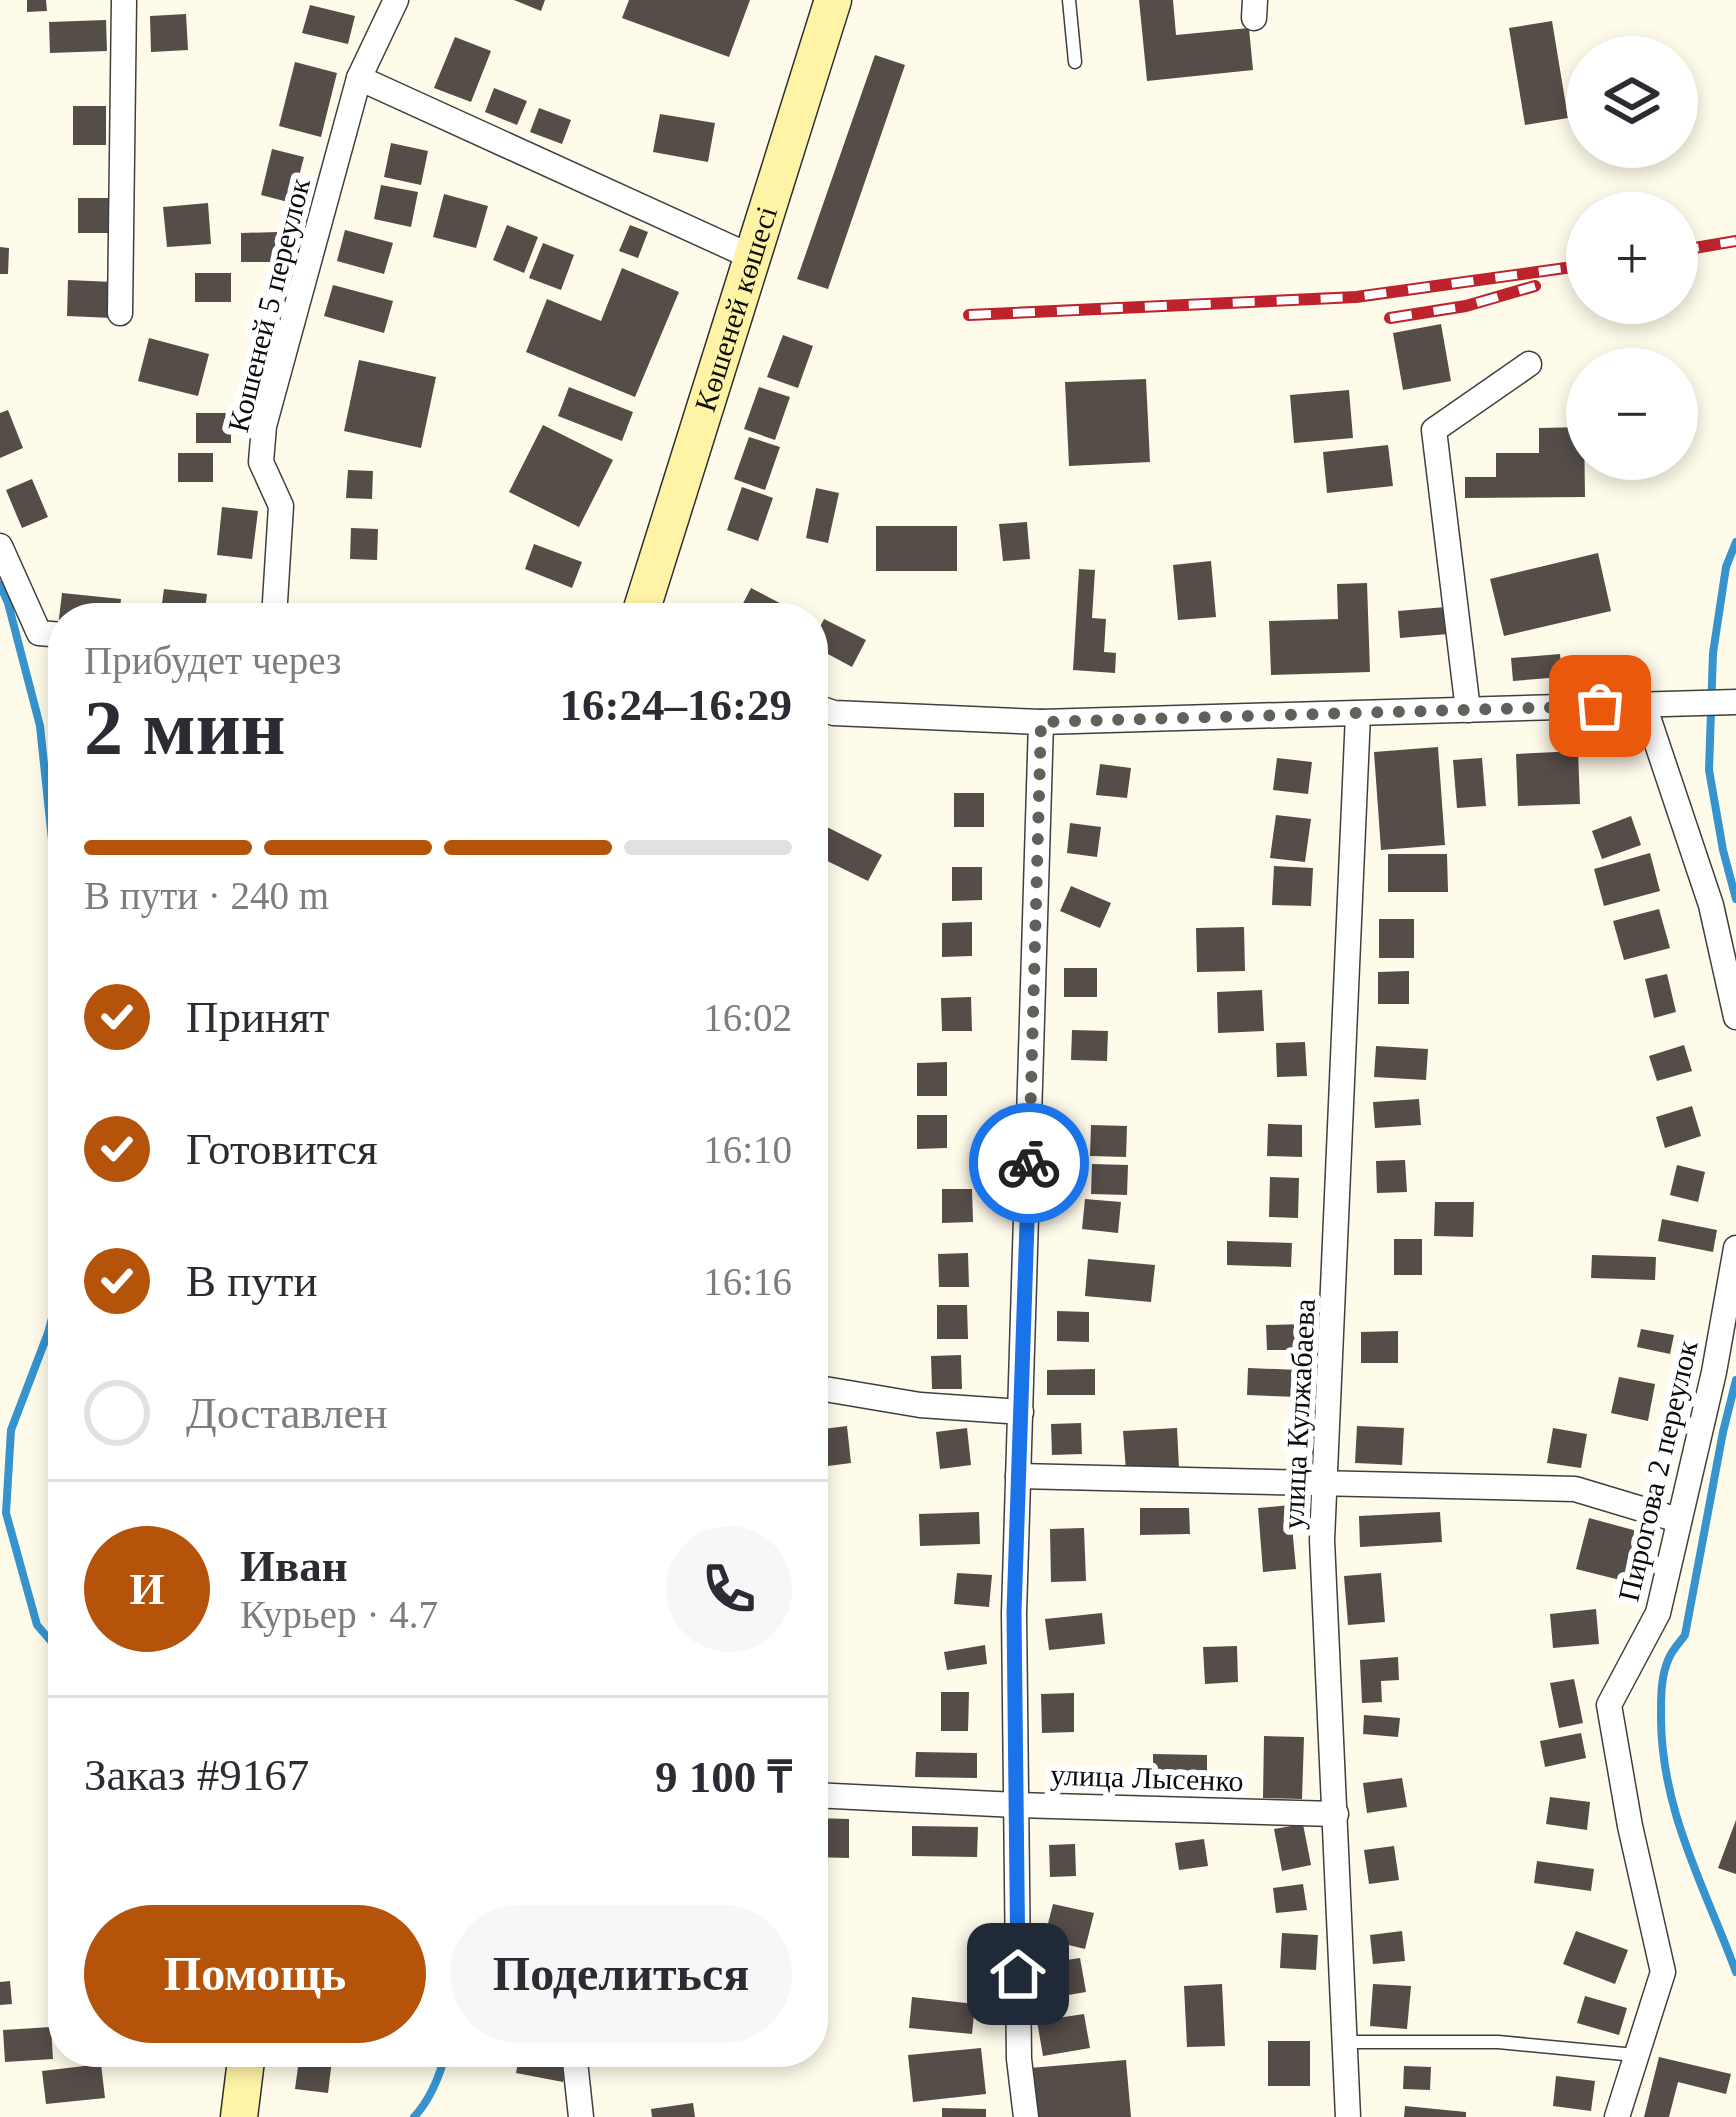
<!DOCTYPE html>
<html lang="ru">
<head>
<meta charset="utf-8">
<style>
  :root { --surface:#fff; --page:#f7f7f7; --text:#2b2b33; --muted:#7c7c81; --line:#e1e1e2; --accent:#b45309 }
  body { margin:0; font-family:"Times New Roman",serif; background:var(--page); color:var(--text); height:100vh; display:flex; flex-direction:column; font-size:45px; white-space:nowrap }
  * { box-sizing:border-box; margin:0 }
  p { font-size:39px; color:var(--muted) }
  .icon { flex:none; width:66px; height:66px; fill:none; stroke:currentColor; stroke-width:2; stroke-linecap:round; stroke-linejoin:round }
  .map { position:relative; flex:1; overflow:hidden }
  .drawer { position:absolute; left:48px; top:603px; width:780px; height:1464px; display:flex; flex-direction:column; background:var(--surface); border-radius:48px; box-shadow:0 6px 18px #0003 }
  .drawer>* { flex:none }
  .tools { position:absolute; left:1566px; top:36px; display:grid; gap:24px }
  .tools a { display:grid; place-items:center; width:132px; height:132px; border-radius:50%; background:var(--surface); box-shadow:0 6px 18px #0003; font-size:60px }
  .pin { position:absolute; display:grid; place-items:center; width:102px; height:102px; color:#fff; margin:-51px; border-radius:24px; box-shadow:0 6px 18px #0006 }
  .courier { position:absolute; display:grid; place-items:center; width:120px; height:120px; margin:-60px; border:9px solid #1a73e8; border-radius:50%; background:#fff; color:#222; box-shadow:0 3px 15px #0007 }
  .summary em { font-style:normal; font-weight:700 }
  .summary div { display:flex; flex-direction:column-reverse }
  .summary { display:flex; align-items:center; justify-content:space-between; height:204px; padding:0 36px }
  h1 { font-size:78px; font-weight:700; line-height:90px }
  .bar { display:grid; grid-template-columns:repeat(4,1fr); gap:18px 12px; align-content:center; height:144px; padding:0 36px }
  .bar i { height:15px; border-radius:9px; background:var(--line) }
  .bar .active { background:var(--accent) }
  .bar p { grid-column:span 4 }
  .line { display:flex; align-items:center; gap:30px; padding:0 36px; border-top:3px solid var(--line) }
  .line div { flex:1 }
  .round { display:grid; place-items:center; flex:none; width:126px; height:126px; border-radius:63px; background:var(--page) }
  ol { padding:0 36px; list-style:none }
  li { display:flex; align-items:center; gap:36px; height:132px }
  li p { margin-inline-start:auto }
  li .icon { padding:12px; border-radius:50%; background:var(--accent); color:#fff; stroke-width:4 }
  li:last-child { color:var(--muted) }
  li i { width:66px; height:66px; border:6px solid var(--line); border-radius:50% }
  .action { display:flex; gap:24px; margin-top:auto; padding:24px 36px }
  .action a { flex:1; height:138px; border-radius:72px; background:var(--accent); color:#fff; font-size:48px; font-weight:700; line-height:138px; text-align:center }
  .action a+a { background:var(--page); color:var(--text) }
  .map>svg:first-child { display:block }
  .lines { fill:none; stroke-linecap:round; stroke-linejoin:round }
  .stream { stroke:#3693ce; stroke-width:8 }
  .building { fill:#554d48 }
  .service-casing { stroke:#3f3f3f; stroke-width:15 }
  .minor-casing { stroke:#3f3f3f; stroke-width:27 }
  .secondary-casing { stroke:#2e2e2e; stroke-width:39 }
  .service { stroke:#fff; stroke-width:12 }
  .minor { stroke:#fff; stroke-width:24 }
  .secondary { stroke:#fff4a6; stroke-width:36 }
  .rail-casing { stroke:#bd232d; stroke-width:12 }
  .rail { stroke:#fff; stroke-width:8; stroke-dasharray:22; stroke-linecap:butt }
  .done { stroke:#61605a; stroke-width:12; stroke-dasharray:0 21.6 }
  .route { stroke:#1a73e8; stroke-width:15 }
  .labels { text-anchor:middle; stroke-width:12; stroke-linejoin:round; paint-order:stroke }
  .street-label { font-size:30px; fill:#0c0c0c; stroke:#fff }
</style>
</head>
<body>
<div class="map">
<svg width="1736" height="2117" viewBox="0 0 1736 2117">
  <rect width="100%" height="100%" fill="#fffbeb"/>
  <g class="lines">
    <g class="stream">
      <polyline points="1736,542 1726,567 1713,653 1709,770 1723,850 1736,899"/>
      <polyline points="0,585 8,603 40,726 63,944"/>
      <polyline points="63,1277 48,1333 11,1430 6,1513 37,1625 63,1655"/>
      <path d="M1736 1380 1723 1432 1685 1635C1680 1642 1672 1650 1669 1658 1661 1675 1661 1695 1661 1713 1660 1809 1704 1885 1736 1972"/>
      <path d="M414 2117C431 2099 440 2075 446 2052"/>
    </g>
  </g>
  <g class="building">
    <polygon points="27,0 46,0 47,11 27,12"/>
    <polygon points="514,0 545,0 541,11"/>
    <polygon points="629,0 750,0 729,57 622,18"/>
    <polygon points="1139,0 1173,0 1176,35 1249,28 1253,70 1147,81"/>
    <polygon points="310,5 355,16 348,44 302,33"/>
    <polygon points="186,14 188,50 151,52 150,16"/>
    <polygon points="106,20 107,51 50,53 49,22"/>
    <polygon points="1552,21 1568,118 1525,125 1509,28"/>
    <polygon points="455,37 491,51 471,102 434,88"/>
    <polygon points="875,55 905,65 828,289 797,279"/>
    <polygon points="295,62 337,73 321,137 279,126"/>
    <polygon points="494,88 527,101 517,125 485,112"/>
    <rect x="73" y="106" width="33" height="39"/>
    <polygon points="539,108 571,120 562,144 530,132"/>
    <polygon points="660,114 715,123 708,162 653,152"/>
    <polygon points="391,143 428,151 421,185 384,177"/>
    <polygon points="272,149 304,157 292,203 261,195"/>
    <polygon points="381,185 418,192 411,227 374,219"/>
    <polygon points="444,194 488,206 476,248 433,237"/>
    <rect x="78" y="198" width="38" height="35"/>
    <polygon points="208,203 211,244 167,247 163,207"/>
    <polygon points="507,225 538,237 524,273 493,260"/>
    <polygon points="630,225 648,232 638,258 619,251"/>
    <polygon points="345,230 393,243 384,274 337,261"/>
    <polygon points="277,232 277,262 241,262 241,233"/>
    <polygon points="543,243 574,255 561,290 529,278"/>
    <polygon points="0,247 9,248 8,274 0,274"/>
    <polygon points="622,268 679,292 635,397 526,352 547,299 601,321"/>
    <rect x="195" y="273" width="36" height="29"/>
    <polygon points="68,280 113,282 112,318 67,316"/>
    <polygon points="333,285 393,301 384,333 324,316"/>
    <polygon points="1441,324 1451,381 1403,390 1393,333"/>
    <polygon points="783,335 813,346 798,388 767,377"/>
    <polygon points="149,338 209,354 198,396 138,381"/>
    <polygon points="359,360 436,377 421,448 344,431"/>
    <polygon points="1146,379 1150,462 1069,466 1065,382"/>
    <polygon points="569,387 633,412 622,441 558,416"/>
    <polygon points="759,387 790,397 775,440 744,429"/>
    <polygon points="1349,390 1353,438 1294,443 1290,395"/>
    <polygon points="8,410 23,448 0,458 0,413"/>
    <rect x="196" y="413" width="35" height="30"/>
    <polygon points="543,425 613,460 579,527 509,492"/>
    <polygon points="1584,427 1585,497 1465,498 1465,477 1496,477 1496,453 1539,453 1539,428"/>
    <polygon points="749,437 780,447 765,490 734,479"/>
    <polygon points="1388,445 1393,486 1327,493 1323,452"/>
    <rect x="178" y="453" width="35" height="29"/>
    <polygon points="348,470 373,471 372,499 346,498"/>
    <polygon points="32,479 48,517 22,528 6,490"/>
    <polygon points="742,487 773,498 758,541 727,530"/>
    <polygon points="816,488 839,493 828,543 806,538"/>
    <polygon points="222,507 258,511 252,559 217,555"/>
    <polygon points="1027,522 1030,559 1003,561 999,524"/>
    <rect x="876" y="526" width="81" height="45"/>
    <polygon points="351,528 378,529 377,560 350,559"/>
    <polygon points="534,544 582,562 572,588 525,569"/>
    <polygon points="1598,553 1611,611 1504,636 1490,579"/>
    <polygon points="1211,561 1216,617 1178,620 1173,565"/>
    <polygon points="1079,569 1095,570 1092,618 1106,619 1104,652 1116,653 1115,673 1073,670"/>
    <polygon points="1367,583 1370,672 1271,675 1269,621 1338,619 1337,584"/>
    <polygon points="751,588 793,610 789,618 743,618 737,615"/>
    <polygon points="164,589 207,594 204,618 160,618"/>
    <polygon points="62,593 121,599 119,618 63,618 63,628 58,627"/>
    <polygon points="316,603 343,604 342,618 315,618"/>
    <polygon points="1446,607 1448,634 1400,638 1398,611"/>
    <polygon points="385,612 412,614 412,618 385,618"/>
    <polygon points="824,619 866,640 852,667 813,646 813,640"/>
    <polygon points="1560,654 1562,677 1513,681 1511,658"/>
    <polygon points="54,702 63,702 63,760 53,759"/>
    <polygon points="1438,747 1445,845 1381,850 1374,752"/>
    <polygon points="1578,751 1580,804 1518,806 1516,754"/>
    <polygon points="1277,758 1312,762 1308,794 1273,790"/>
    <polygon points="1482,758 1486,806 1457,808 1453,760"/>
    <polygon points="1100,764 1131,768 1127,798 1096,795"/>
    <rect x="954" y="793" width="30" height="34"/>
    <polygon points="1276,815 1311,819 1305,862 1270,858"/>
    <polygon points="1631,816 1641,845 1602,859 1592,831"/>
    <polygon points="1070,823 1101,827 1097,857 1067,853"/>
    <polygon points="825,826 882,855 868,881 813,854"/>
    <polygon points="1650,853 1660,891 1604,906 1594,869"/>
    <polygon points="1388,854 1447,854 1448,892 1388,892"/>
    <polygon points="1274,866 1313,868 1311,906 1272,905"/>
    <polygon points="952,867 982,867 982,900 952,901"/>
    <polygon points="1071,886 1111,903 1100,928 1060,911"/>
    <polygon points="1659,909 1670,948 1624,960 1613,921"/>
    <rect x="1379" y="919" width="35" height="39"/>
    <polygon points="972,922 972,956 942,957 942,923"/>
    <polygon points="1244,927 1245,971 1197,972 1196,928"/>
    <rect x="1064" y="968" width="33" height="29"/>
    <polygon points="1409,971 1409,1004 1378,1004 1378,972"/>
    <polygon points="1667,974 1676,1012 1654,1018 1645,979"/>
    <polygon points="1262,990 1264,1031 1218,1033 1217,992"/>
    <polygon points="971,997 972,1031 942,1031 941,998"/>
    <polygon points="1072,1030 1108,1031 1107,1061 1071,1060"/>
    <polygon points="1305,1042 1307,1076 1277,1077 1276,1043"/>
    <polygon points="1684,1045 1692,1071 1657,1081 1649,1056"/>
    <polygon points="1376,1046 1428,1049 1426,1080 1374,1077"/>
    <polygon points="947,1062 947,1096 917,1096 917,1063"/>
    <polygon points="1419,1099 1421,1125 1375,1128 1373,1102"/>
    <polygon points="1692,1106 1701,1136 1665,1148 1656,1117"/>
    <polygon points="917,1115 947,1115 947,1148 917,1149"/>
    <polygon points="1268,1124 1302,1125 1302,1157 1267,1156"/>
    <polygon points="1091,1125 1127,1126 1126,1157 1090,1156"/>
    <polygon points="1405,1160 1407,1192 1377,1193 1376,1161"/>
    <polygon points="1092,1164 1128,1165 1127,1195 1091,1194"/>
    <polygon points="1677,1165 1705,1172 1698,1202 1670,1195"/>
    <polygon points="1270,1177 1299,1178 1298,1218 1269,1217"/>
    <polygon points="942,1189 972,1189 973,1222 942,1223"/>
    <polygon points="1085,1199 1121,1202 1118,1233 1082,1229"/>
    <polygon points="1435,1202 1474,1202 1473,1237 1434,1236"/>
    <polygon points="1662,1219 1717,1230 1713,1252 1658,1241"/>
    <rect x="1394" y="1239" width="28" height="36"/>
    <polygon points="1227,1241 1292,1243 1291,1267 1227,1265"/>
    <polygon points="968,1253 969,1287 939,1287 938,1254"/>
    <polygon points="1592,1255 1656,1257 1655,1280 1591,1278"/>
    <polygon points="1088,1259 1155,1265 1151,1302 1085,1296"/>
    <polygon points="937,1305 967,1305 968,1339 937,1339"/>
    <polygon points="1057,1311 1089,1312 1089,1342 1057,1341"/>
    <polygon points="1304,1324 1304,1350 1267,1350 1266,1325"/>
    <polygon points="1641,1329 1674,1335 1670,1354 1637,1347"/>
    <polygon points="1398,1331 1398,1363 1361,1363 1361,1332"/>
    <polygon points="813,1342 826,1343 825,1369 813,1368"/>
    <polygon points="961,1355 962,1389 932,1389 931,1356"/>
    <polygon points="1248,1368 1299,1370 1298,1397 1247,1395"/>
    <polygon points="1095,1369 1095,1395 1047,1395 1047,1370"/>
    <polygon points="1619,1377 1655,1384 1648,1421 1611,1413"/>
    <polygon points="1081,1423 1082,1454 1052,1455 1051,1424"/>
    <polygon points="847,1426 851,1463 820,1467 815,1430"/>
    <polygon points="1357,1426 1404,1428 1402,1465 1355,1463"/>
    <polygon points="967,1428 971,1465 940,1469 936,1432"/>
    <polygon points="1177,1428 1179,1468 1126,1471 1123,1431"/>
    <polygon points="1553,1428 1587,1434 1581,1468 1547,1463"/>
    <polygon points="1290,1505 1296,1569 1263,1572 1258,1508"/>
    <polygon points="1140,1508 1189,1508 1190,1534 1140,1535"/>
    <polygon points="979,1512 980,1544 920,1546 919,1514"/>
    <polygon points="1440,1512 1442,1542 1360,1547 1359,1516"/>
    <polygon points="1589,1518 1637,1531 1624,1581 1576,1569"/>
    <polygon points="1084,1528 1086,1581 1051,1582 1050,1529"/>
    <polygon points="957,1573 992,1575 989,1607 954,1604"/>
    <polygon points="1381,1573 1385,1622 1348,1625 1344,1576"/>
    <polygon points="1596,1609 1599,1644 1553,1648 1550,1614"/>
    <polygon points="1102,1613 1105,1644 1049,1650 1045,1619"/>
    <polygon points="985,1645 987,1664 947,1670 944,1652"/>
    <polygon points="1237,1646 1238,1682 1205,1684 1203,1647"/>
    <polygon points="1398,1657 1399,1680 1381,1681 1382,1702 1362,1703 1360,1660"/>
    <polygon points="813,1662 825,1668 813,1693"/>
    <polygon points="1574,1679 1583,1723 1559,1728 1550,1683"/>
    <polygon points="941,1692 969,1692 968,1731 941,1731"/>
    <polygon points="1074,1693 1074,1732 1042,1733 1041,1694"/>
    <polygon points="1364,1715 1400,1718 1398,1737 1363,1734"/>
    <polygon points="1581,1733 1586,1758 1545,1767 1540,1741"/>
    <polygon points="1264,1736 1304,1737 1302,1799 1263,1798"/>
    <polygon points="916,1752 977,1753 977,1778 915,1777"/>
    <polygon points="1153,1754 1207,1755 1207,1791 1153,1791"/>
    <polygon points="1402,1778 1407,1807 1367,1813 1363,1783"/>
    <polygon points="1550,1797 1590,1802 1587,1830 1546,1824"/>
    <polygon points="814,1818 849,1819 849,1858 813,1857"/>
    <polygon points="1736,1820 1736,1874 1718,1868"/>
    <polygon points="1303,1824 1311,1865 1282,1871 1274,1829"/>
    <polygon points="912,1826 978,1827 977,1857 912,1856"/>
    <polygon points="1204,1839 1208,1866 1179,1870 1175,1843"/>
    <polygon points="1075,1844 1076,1876 1050,1877 1049,1845"/>
    <polygon points="1394,1846 1399,1880 1369,1884 1364,1850"/>
    <polygon points="1537,1861 1594,1869 1591,1891 1534,1883"/>
    <polygon points="1303,1884 1307,1910 1276,1913 1273,1888"/>
    <polygon points="1053,1904 1094,1913 1085,1949 1044,1939"/>
    <polygon points="1402,1931 1405,1961 1373,1964 1370,1935"/>
    <polygon points="1576,1931 1628,1950 1615,1984 1563,1964"/>
    <polygon points="1282,1933 1318,1935 1316,1970 1280,1968"/>
    <polygon points="1080,1958 1086,1992 1039,2000 1033,1965"/>
    <polygon points="10,1981 12,2004 0,2005 0,1982"/>
    <polygon points="1222,1984 1225,2046 1187,2047 1184,1986"/>
    <polygon points="1373,1984 1411,1986 1407,2029 1370,2026"/>
    <polygon points="1585,1996 1627,2008 1619,2035 1577,2023"/>
    <polygon points="912,1997 975,2004 972,2034 909,2028"/>
    <polygon points="1084,2014 1090,2048 1043,2056 1037,2021"/>
    <polygon points="51,2027 53,2059 5,2062 3,2030"/>
    <rect x="1268" y="2041" width="42" height="45"/>
    <polygon points="981,2048 986,2094 913,2102 908,2055"/>
    <polygon points="300,2052 333,2052 328,2093 295,2089"/>
    <polygon points="520,2052 569,2053 563,2082 516,2073"/>
    <polygon points="1659,2057 1731,2074 1726,2094 1678,2082 1669,2117 1644,2117"/>
    <polygon points="1126,2060 1131,2117 1033,2117 1029,2068"/>
    <polygon points="101,2064 105,2098 46,2104 42,2071"/>
    <polygon points="1404,2066 1431,2067 1430,2090 1403,2089"/>
    <polygon points="1556,2076 1595,2081 1591,2111 1553,2106"/>
    <polygon points="693,2103 695,2117 652,2117 651,2109"/>
    <polygon points="1405,2106 1466,2112 1466,2117 1404,2117"/>
    <polygon points="942,2108 986,2109 986,2117 942,2117"/>
  </g>
  <g class="lines">
    <g class="service-casing">
      <g id="service">
        <polyline points="1069,0 1075,62"/>
        <polyline points="1346,2042 1498,2042 1635,2055"/>
      </g>
    </g>
    <g class="minor-casing">
      <g id="minor">
        <polyline points="1254,18 1255,0"/>
        <polyline points="359,78 754,258"/>
        <polyline points="120,313 124,0"/>
        <polyline points="0,546 39,633 63,635"/>
        <polyline points="274,618 281,506 261,462 264,426 359,78 396,0"/>
        <polyline points="1644,705 1711,905 1736,1017"/>
        <polyline points="813,706 834,713 1041,722 1736,702"/>
        <polyline points="1468,710 1434,430 1529,364"/>
        <polyline points="813,1387 920,1405 1021,1412"/>
        <polyline points="1018,1476 1575,1489 1678,1520"/>
        <polyline points="813,1795 1016,1805 1336,1814"/>
        <polyline points="574,2052 581,2117"/>
        <polyline points="1026,2117 1019,2059 1014,1613 1041,722"/>
        <polyline points="1348,2117 1322,1540 1358,714"/>
        <polyline points="1617,2117 1663,1972 1630,1826 1609,1705 1658,1613 1714,1372 1736,1248"/>
      </g>
    </g>
    <g class="secondary-casing">
      <g id="secondary">
        <path id="s1" d="M639 618 833 0"/>
        <polyline points="239,2117 247,2052"/>
      </g>
    </g>
    <use href="#service" class="service"/>
    <use href="#minor" class="minor"/>
    <use href="#secondary" class="secondary"/>
    <g class="rail-casing">
      <g id="rail">
        <polyline points="1677,251 1736,241"/>
        <polyline points="969,315 1356,297 1587,265"/>
        <polyline points="1390,318 1466,306 1535,286"/>
      </g>
    </g>
    <use href="#rail" class="rail"/>
  </g>
  <g class="lines">
    <polyline class="done" points="1029,1163 1041,722 1600,706"/>
    <polyline class="route" points="1018,1974 1014,1612 1029,1163"/>
  </g>
  <g class="labels">
    <g class="street-label">
      <text transform="translate(269 305) rotate(-76)" y="10">Кошеней 5 переулок</text>
      <text dy="10" stroke="none"><textPath href="#s1" startOffset="324">Көшеней көшесі</textPath></text>
      <text transform="translate(1299 1414) rotate(-87)" y="10">улица Кулжабаева</text>
      <text transform="translate(1658 1471) rotate(-77)" y="10">Пирогова 2 переулок</text>
      <text transform="translate(1147 1778) rotate(2)" y="10">улица Лысенко</text>
    </g>
  </g>
</svg>
<div class="tools">
<a><svg class="icon" aria-label="layers" viewBox="0 0 24 24"><path d="M12 4l9 5-9 5-9-5zM3 14l9 5 9-5"/></svg></a>
<a>+</a>
<a>−</a>
</div>
<div class="pin" style="left:1600px;top:706px;background:#ea580c"><svg class="icon" aria-label="bag" viewBox="0 0 24 24"><path d="M5 8h14l-1 12H6zM9 8a3 3 0 0 1 6 0"/></svg></div>
<div class="pin" style="left:1018px;top:1974px;background:#1f2937"><svg class="icon" aria-label="home" viewBox="0 0 24 24"><path d="M3 11l9-7 9 7M6 9v11h12V9"/></svg></div>
<div class="courier" style="left:1029px;top:1163px"><svg class="icon" aria-label="bike" viewBox="0 0 24 24"><circle cx="6" cy="16" r="4"/><circle cx="18" cy="16" r="4"/><path d="M6 16l4-8h5l3 8M10 8l3 8H6M13 5h3"/></svg></div>
<section class="drawer">
<div class="summary"><div><h1>2 мин</h1><p>Прибудет через</p></div><em>16:24–16:29</em></div>
<div class="bar"><i class="active"></i><i class="active"></i><i class="active"></i><i></i><p>В пути · 240 m</p></div>
<ol>
<li><svg class="icon" aria-label="check" viewBox="0 0 24 24"><path d="M5 12l5 5 9-10"/></svg>Принят<p>16:02</p></li>
<li><svg class="icon" aria-label="check" viewBox="0 0 24 24"><path d="M5 12l5 5 9-10"/></svg>Готовится<p>16:10</p></li>
<li><svg class="icon" aria-label="check" viewBox="0 0 24 24"><path d="M5 12l5 5 9-10"/></svg>В пути<p>16:16</p></li>
<li><i></i>Доставлен</li>
</ol>
<div class="line" style="height:216px"><b class="round" style="background:var(--accent);color:#fff">И</b><div><b>Иван</b><p>Курьер · 4.7</p></div><a class="round"><svg class="icon" aria-label="phone" viewBox="0 0 24 24"><path d="M5 4h4l2 5-3 2q2 4 5 5l2-3 5 2v4C11 20 4 13 5 4z"/></svg></a></div>
<div class="line" style="height:156px"><div>Заказ #9167</div><b>9 100 ₸</b></div>
<div class="action"><a>Помощь</a><a>Поделиться</a></div>
</section>
</div>
</body>
</html>
